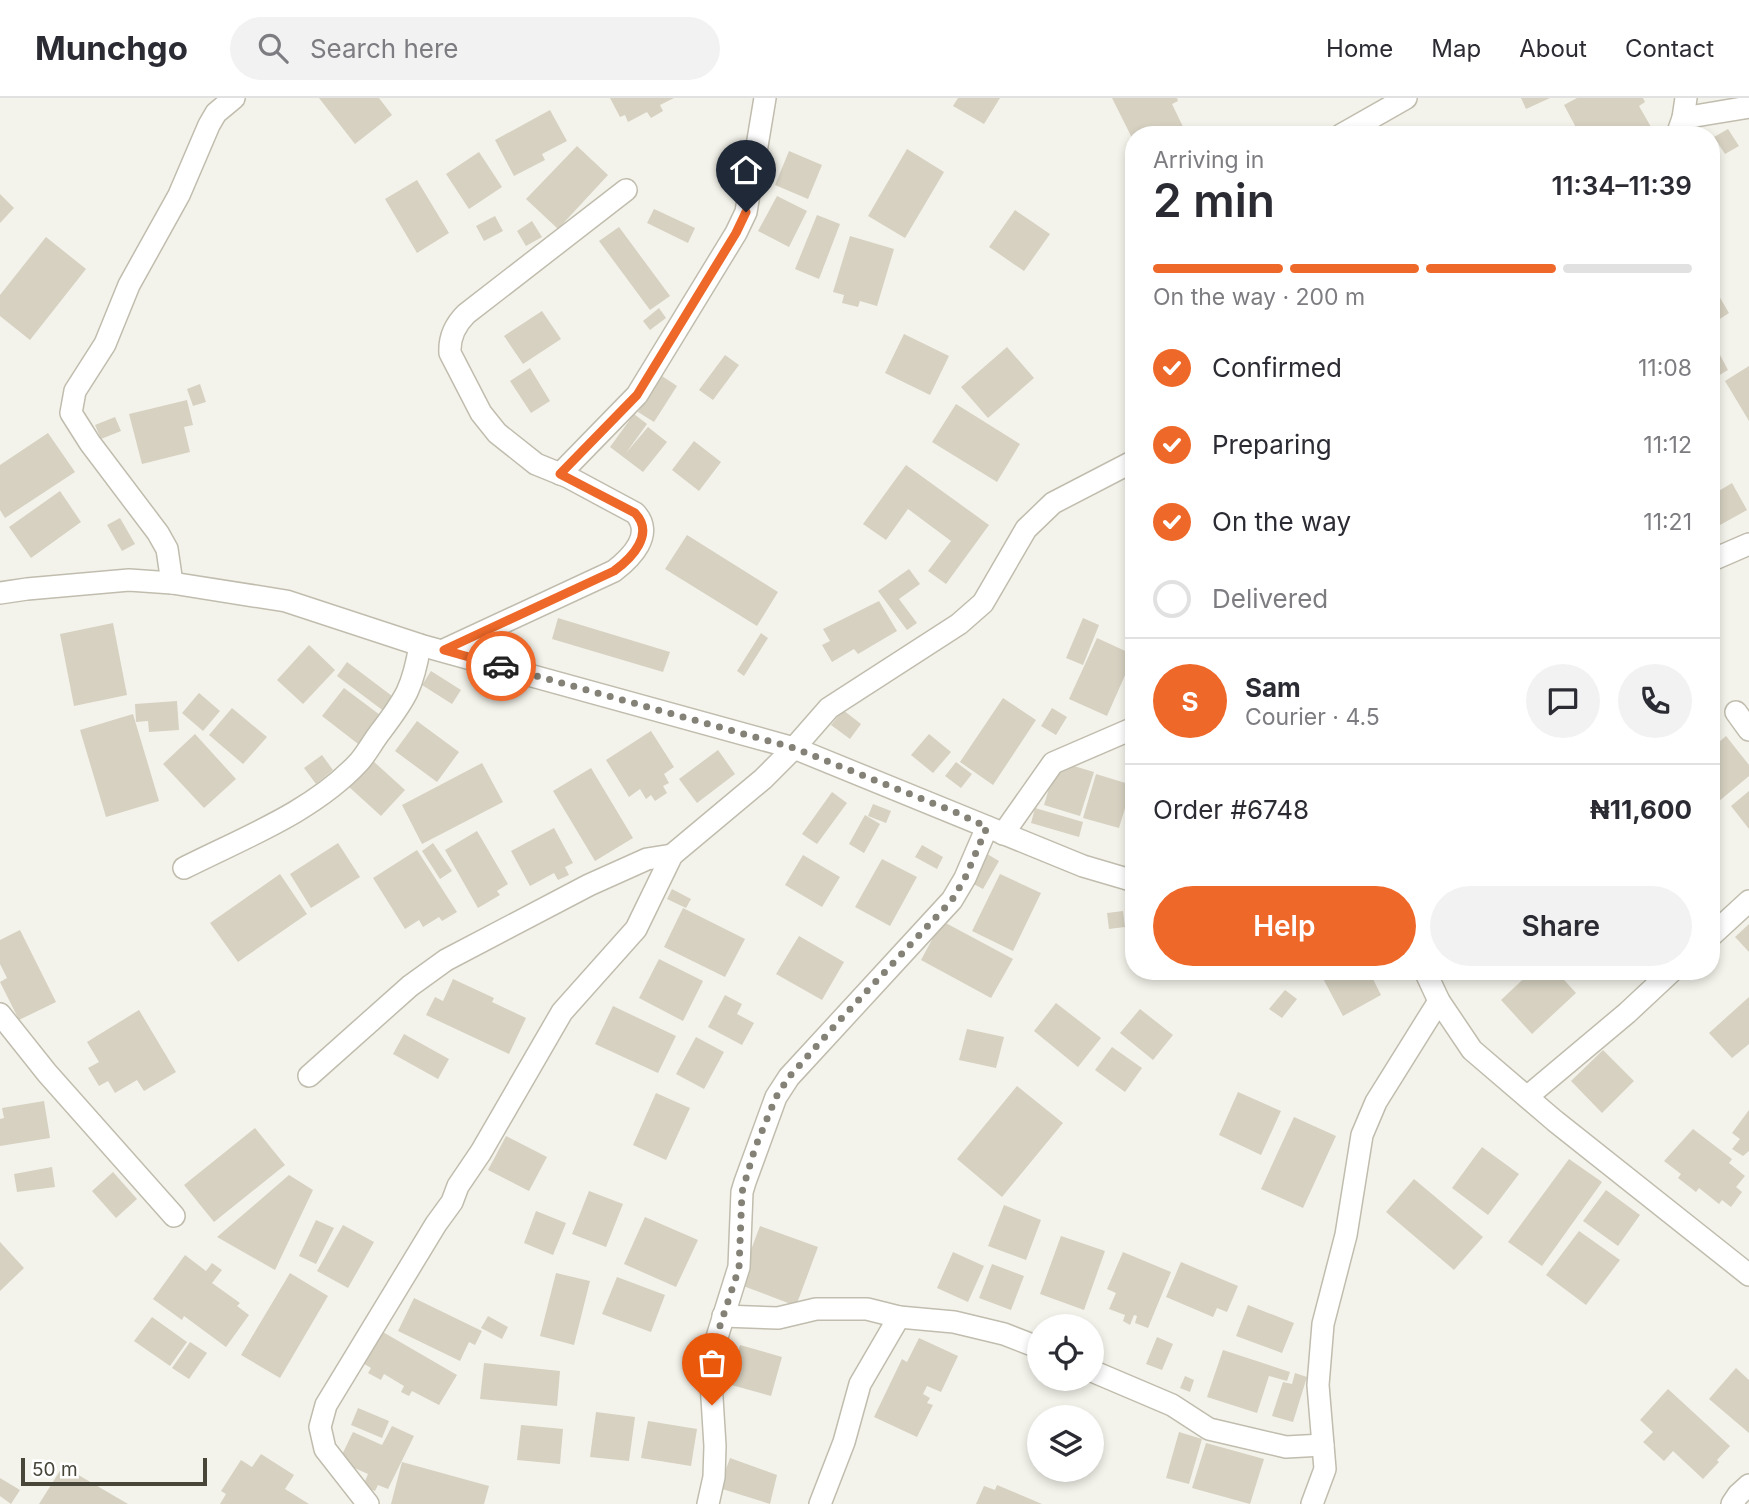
<!DOCTYPE html>
<html lang="en">
<head>
<meta charset="utf-8">
<style>
  :root { --surface:#fff; --page:#f2f2f3; --text:#2b2b33; --muted:#7c7c81; --line:#e1e1e2; --accent:#ee6929 }
  body { margin:0; font-family:Inter,sans-serif; background:var(--page); color:var(--text); height:100vh; display:flex; flex-direction:column; font-size:26px; white-space:nowrap }
  * { box-sizing:border-box; margin:0 }
  p { font-size:23px; color:var(--muted) }
  .icon { flex:none; width:38px; height:38px; fill:none; stroke:currentColor; stroke-width:2; stroke-linecap:round; stroke-linejoin:round }
  .map { position:relative; flex:1; overflow:hidden }
  .side { position:absolute; left:1125px; top:28px; width:595px; height:854px; display:flex; flex-direction:column; background:var(--surface); border-radius:28px; box-shadow:0 4px 10px #0003 }
  .side>* { flex:none }
  .fabs { position:absolute; left:1027px; top:1216px; display:grid; gap:14px }
  .fabs a { display:grid; place-items:center; width:77px; height:77px; border-radius:50%; background:var(--surface); box-shadow:0 4px 10px #0003; font-size:35px }
  .scale { position:absolute; left:21px; bottom:18px; width:186px; box-sizing:border-box; padding-left:7px; border:4px solid #484539; border-top:0; font-size:19px; line-height:24px; white-space:nowrap; color:#484539; -webkit-text-stroke:5px #fff; paint-order:stroke }
  .pin { position:absolute; display:grid; place-items:center; width:60px; height:60px; color:#fff; margin:-72px -30px; border-radius:50% 50% 50% 0; rotate:-45deg; box-shadow:0 0 7px #0007 }
  .pin .icon { rotate:45deg }
  .courier { position:absolute; display:grid; place-items:center; width:70px; height:70px; margin:-35px; border:5px solid #ee6929; border-radius:50%; background:#fff; color:#222; box-shadow:0 2px 9px #0007 }
  .head em { font-style:normal; font-weight:600 }
  .head div { display:flex; flex-direction:column-reverse }
  .head { display:flex; align-items:center; justify-content:space-between; height:119px; padding:0 28px }
  h1 { font-size:46px; font-weight:600; line-height:52px }
  .bar { display:grid; grid-template-columns:repeat(4,1fr); gap:10px 7px; align-content:center; height:84px; padding:0 28px }
  .bar i { height:9px; border-radius:5px; background:var(--line) }
  .bar .current { background:var(--accent) }
  .bar p { grid-column:span 4 }
  .line { display:flex; align-items:center; gap:18px; padding:0 28px; border-top:2px solid var(--line) }
  .line div { flex:1 }
  .round { display:grid; place-items:center; flex:none; width:74px; height:74px; border-radius:37px; background:var(--page) }
  ol { padding:0 28px; list-style:none }
  li { display:flex; align-items:center; gap:21px; height:77px }
  li p { margin-inline-start:auto }
  li .icon { padding:7px; border-radius:50%; background:var(--accent); color:#fff; stroke-width:4 }
  li:last-child { color:var(--muted) }
  li i { width:38px; height:38px; border:4px solid var(--line); border-radius:50% }
  .action { display:flex; gap:14px; margin-top:auto; padding:14px 28px }
  .action a { flex:1; height:80px; border-radius:42px; background:var(--accent); color:#fff; font-size:28px; font-weight:600; line-height:80px; text-align:center }
  .action a+a { background:var(--page); color:var(--text) }
  header { display:flex; align-items:center; gap:42px; box-sizing:border-box; height:98px; padding:0 35px; background:var(--surface); border-bottom:2px solid var(--line) }
  header strong { font-size:33px }
  nav { display:flex; gap:38px; margin-inline-start:auto; font-size:24px }
  .search { width:490px; height:63px; background:var(--page); display:flex; align-items:center; gap:18px; box-sizing:border-box; padding:0 24px; border-radius:38px; color:var(--muted); font-size:26px }
  .map>svg:first-child { display:block }
  .building { fill:#d6d1c1 }
  .lines { fill:none; stroke-linecap:round; stroke-linejoin:round }
  .street-casing { stroke:#c0bdae; stroke-width:24 }
  .street { stroke:#fff; stroke-width:21 }
  .done { stroke:#848277; stroke-width:7; stroke-dasharray:0 12.6 }
  .route { stroke:#ee6929; stroke-width:9 }
</style>
</head>
<body>
<header>
<strong>Munchgo</strong>
<div class="search"><svg class="icon" aria-label="search" viewBox="0 0 24 24"><circle cx="10" cy="10" r="6"/><path d="M15 15l6 6"/></svg>Search here</div>
<nav><a>Home</a><a>Map</a><a>About</a><a>Contact</a></nav>
</header>
<div class="map">
<svg width="1749" height="1406" viewBox="0 0 1749 1406">
  <rect width="100%" height="100%" fill="#f4f3eb"/>
  <g class="building">
    <polygon points="319,0 379,0 392,17 355,46"/>
    <polygon points="610,0 674,0 660,7 663,13 651,20 647,14 628,24 625,17 620,19"/>
    <polygon points="958,0 1000,0 984,26 953,8"/>
    <polygon points="1112,0 1177,0 1178,3 1172,6 1187,37 1134,37 1134,44"/>
    <polygon points="1521,0 1550,0 1526,11"/>
    <polygon points="1577,0 1643,0 1645,4 1639,8 1651,29 1636,37 1580,37 1564,7"/>
    <polygon points="550,12 567,43 542,56 545,62 514,78 495,42"/>
    <polygon points="1728,31 1739,48 1725,56 1714,39"/>
    <polygon points="577,48 608,77 558,131 526,101"/>
    <polygon points="907,51 944,74 905,140 868,118"/>
    <polygon points="789,53 822,67 808,101 775,87"/>
    <polygon points="479,54 502,89 469,111 446,76"/>
    <polygon points="417,82 449,135 417,155 385,101"/>
    <polygon points="0,96 14,110 0,125"/>
    <polygon points="777,98 807,113 789,149 758,133"/>
    <polygon points="654,111 695,130 688,145 647,125"/>
    <polygon points="1015,112 1050,136 1024,173 989,149"/>
    <polygon points="817,117 840,126 819,181 795,171"/>
    <polygon points="495,118 503,133 484,143 476,128"/>
    <polygon points="532,123 542,139 526,148 517,133"/>
    <polygon points="619,129 670,198 650,212 599,143"/>
    <polygon points="850,138 894,151 877,208 860,203 858,209 842,205 844,197 833,194"/>
    <polygon points="46,139 86,171 30,242 0,218 0,197"/>
    <polygon points="1712,186 1729,215 1712,226"/>
    <polygon points="659,210 666,220 650,232 643,223"/>
    <polygon points="542,213 561,241 523,266 504,238"/>
    <polygon points="904,236 949,258 930,297 885,275"/>
    <polygon points="1007,249 1034,280 988,320 961,289"/>
    <polygon points="725,257 739,267 713,302 699,292"/>
    <polygon points="1720,257 1728,272 1713,281 1712,261"/>
    <polygon points="1749,268 1749,323 1725,283"/>
    <polygon points="530,270 550,303 531,315 510,283"/>
    <polygon points="662,278 677,288 654,324 638,314"/>
    <polygon points="200,286 206,304 193,308 187,291"/>
    <polygon points="187,302 193,327 184,329 190,354 142,366 129,316"/>
    <polygon points="956,306 1020,346 997,384 932,344"/>
    <polygon points="634,316 647,326 626,355 648,329 667,344 643,374 610,349"/>
    <polygon points="115,319 121,333 101,341 95,327"/>
    <polygon points="48,335 75,374 5,420 0,412 0,367"/>
    <polygon points="694,343 721,364 699,393 672,372"/>
    <polygon points="906,367 989,427 946,486 928,473 951,443 908,411 886,442 863,426"/>
    <polygon points="1732,385 1747,412 1720,427 1712,411 1712,397"/>
    <polygon points="60,393 81,424 31,460 9,429"/>
    <polygon points="120,420 135,446 122,453 107,427"/>
    <polygon points="687,437 778,494 757,528 665,471"/>
    <polygon points="909,471 920,486 899,501 917,525 907,532 878,493"/>
    <polygon points="879,503 897,533 858,556 854,551 832,564 822,547 830,543 823,531"/>
    <polygon points="558,520 670,554 663,574 552,541"/>
    <polygon points="1083,520 1099,527 1083,567 1066,560"/>
    <polygon points="113,525 127,597 74,608 60,536"/>
    <polygon points="761,535 768,540 744,578 737,573"/>
    <polygon points="1097,540 1134,557 1107,618 1069,601"/>
    <polygon points="309,547 335,572 303,606 277,582"/>
    <polygon points="347,564 396,601 385,614 337,578"/>
    <polygon points="431,573 461,592 452,606 422,587"/>
    <polygon points="344,590 384,620 362,649 322,618"/>
    <polygon points="199,595 220,613 203,633 182,615"/>
    <polygon points="1003,600 1036,622 993,687 960,664"/>
    <polygon points="177,603 179,632 149,634 148,623 136,624 135,606"/>
    <polygon points="232,610 267,639 243,666 209,637"/>
    <polygon points="1052,610 1067,619 1056,637 1041,628"/>
    <polygon points="843,612 861,626 850,641 831,627"/>
    <polygon points="133,616 159,703 106,719 80,632"/>
    <polygon points="417,623 459,654 437,684 395,653"/>
    <polygon points="651,633 674,669 664,676 669,685 663,688 667,695 655,703 651,697 646,701 640,691 629,699 606,662"/>
    <polygon points="195,636 236,681 204,710 163,666"/>
    <polygon points="929,636 951,654 933,675 911,657"/>
    <polygon points="1726,638 1749,667 1749,678 1712,709 1712,650"/>
    <polygon points="718,652 735,676 697,705 679,681"/>
    <polygon points="322,657 333,672 316,686 304,670"/>
    <polygon points="372,662 405,692 381,718 348,688"/>
    <polygon points="1057,663 1094,674 1080,718 1044,707"/>
    <polygon points="956,664 972,676 961,690 945,678"/>
    <polygon points="482,665 503,704 422,746 402,707"/>
    <polygon points="591,670 633,740 595,763 553,693"/>
    <polygon points="1096,676 1132,687 1119,730 1083,720"/>
    <polygon points="1749,693 1749,731 1731,708"/>
    <polygon points="832,694 847,705 817,746 802,736"/>
    <polygon points="873,706 891,713 886,725 868,718"/>
    <polygon points="1035,710 1083,724 1079,739 1031,725"/>
    <polygon points="865,717 880,726 864,755 849,746"/>
    <polygon points="554,730 573,765 565,769 569,777 558,782 554,775 530,788 511,753"/>
    <polygon points="477,733 508,786 497,793 500,797 478,810 445,752"/>
    <polygon points="338,745 360,779 311,810 290,776"/>
    <polygon points="433,745 452,773 440,781 422,753"/>
    <polygon points="922,747 943,759 937,771 915,759"/>
    <polygon points="417,752 457,814 442,823 439,819 423,829 419,822 405,831 373,780"/>
    <polygon points="982,753 999,763 983,791 966,782"/>
    <polygon points="803,757 840,779 822,809 785,787"/>
    <polygon points="882,761 917,779 890,828 855,809"/>
    <polygon points="280,776 307,816 238,864 210,825"/>
    <polygon points="1000,776 1041,795 1013,853 972,833"/>
    <polygon points="672,791 691,801 686,810 667,801"/>
    <polygon points="683,810 745,841 725,879 664,849"/>
    <polygon points="1123,813 1125,829 1109,831 1107,815"/>
    <polygon points="942,823 1013,861 991,900 921,862"/>
    <polygon points="1749,826 1749,854 1735,839"/>
    <polygon points="20,832 56,904 19,922 0,884 7,880 0,866 0,842"/>
    <polygon points="799,838 844,864 822,902 776,876"/>
    <polygon points="659,861 703,883 683,923 639,900"/>
    <polygon points="1319,873 1369,873 1381,897 1343,918"/>
    <polygon points="1532,873 1556,873 1576,895 1532,936 1501,902"/>
    <polygon points="453,881 494,900 492,904 526,920 509,956 426,917 435,899 443,903"/>
    <polygon points="1285,892 1297,901 1282,920 1269,911"/>
    <polygon points="725,897 742,906 737,916 754,925 742,947 708,929"/>
    <polygon points="1749,899 1749,946 1732,960 1709,935"/>
    <polygon points="1056,905 1101,940 1078,969 1034,933"/>
    <polygon points="613,908 676,938 658,975 595,946"/>
    <polygon points="1140,911 1173,937 1153,962 1120,935"/>
    <polygon points="139,912 176,974 144,993 137,982 115,995 108,983 99,988 88,970 99,964 87,944"/>
    <polygon points="967,931 1004,939 996,970 959,962"/>
    <polygon points="404,936 449,961 438,981 393,956"/>
    <polygon points="696,939 724,954 704,991 676,976"/>
    <polygon points="1112,949 1142,970 1125,994 1095,972"/>
    <polygon points="1603,952 1634,983 1602,1015 1571,983"/>
    <polygon points="1017,988 1063,1025 1002,1099 957,1061"/>
    <polygon points="1238,994 1281,1013 1261,1057 1219,1037"/>
    <polygon points="656,995 690,1010 666,1062 633,1047"/>
    <polygon points="44,1003 50,1040 0,1048 0,1021 4,1020 2,1010"/>
    <polygon points="1749,1012 1749,1053 1743,1058 1732,1051 1740,1041 1732,1035"/>
    <polygon points="1294,1019 1336,1038 1303,1110 1261,1091"/>
    <polygon points="255,1030 285,1067 214,1124 184,1087"/>
    <polygon points="1693,1031 1732,1061 1729,1065 1745,1078 1736,1089 1742,1094 1731,1109 1722,1102 1719,1106 1699,1090 1696,1094 1678,1080 1681,1076 1664,1063"/>
    <polygon points="506,1038 547,1059 529,1093 488,1072"/>
    <polygon points="1482,1049 1519,1076 1488,1117 1452,1090"/>
    <polygon points="1569,1061 1602,1084 1542,1168 1508,1144"/>
    <polygon points="52,1069 55,1089 17,1094 14,1076"/>
    <polygon points="113,1074 137,1101 116,1120 92,1093"/>
    <polygon points="289,1077 313,1092 275,1172 217,1139"/>
    <polygon points="1414,1081 1483,1139 1454,1172 1386,1114"/>
    <polygon points="1606,1092 1640,1117 1618,1148 1583,1123"/>
    <polygon points="589,1093 623,1106 606,1149 572,1136"/>
    <polygon points="1004,1107 1041,1122 1026,1162 988,1148"/>
    <polygon points="536,1113 566,1125 553,1157 524,1145"/>
    <polygon points="645,1119 698,1142 676,1189 624,1166"/>
    <polygon points="316,1122 334,1130 316,1166 299,1158"/>
    <polygon points="343,1127 374,1144 348,1190 317,1173"/>
    <polygon points="760,1128 818,1149 796,1208 738,1186"/>
    <polygon points="1579,1133 1620,1162 1586,1207 1546,1177"/>
    <polygon points="1061,1138 1105,1153 1084,1212 1040,1196"/>
    <polygon points="0,1144 24,1170 0,1193"/>
    <polygon points="953,1154 984,1168 968,1204 937,1190"/>
    <polygon points="1123,1154 1171,1174 1148,1230 1135,1225 1137,1218 1134,1217 1130,1227 1123,1223 1125,1217 1109,1211 1116,1195 1107,1191"/>
    <polygon points="185,1157 206,1173 212,1165 222,1172 212,1185 240,1205 237,1208 249,1217 226,1249 184,1218 182,1222 153,1201"/>
    <polygon points="1181,1164 1238,1188 1227,1214 1217,1210 1213,1219 1166,1199"/>
    <polygon points="992,1166 1024,1178 1011,1212 979,1200"/>
    <polygon points="290,1175 328,1198 280,1280 241,1257"/>
    <polygon points="556,1175 590,1183 574,1247 540,1238"/>
    <polygon points="617,1179 665,1197 651,1234 602,1216"/>
    <polygon points="414,1200 482,1233 475,1247 469,1244 460,1263 398,1233"/>
    <polygon points="1248,1207 1294,1225 1282,1255 1236,1238"/>
    <polygon points="488,1218 508,1229 502,1241 481,1230"/>
    <polygon points="152,1219 187,1244 170,1268 134,1243"/>
    <polygon points="376,1230 457,1277 439,1307 412,1293 409,1298 401,1294 404,1288 384,1276 381,1282 368,1275 371,1270 358,1262"/>
    <polygon points="1157,1239 1173,1246 1162,1272 1146,1266"/>
    <polygon points="919,1240 958,1258 941,1294 927,1288 923,1296 930,1300 927,1305 933,1307 917,1339 874,1319 902,1261 907,1264"/>
    <polygon points="190,1244 207,1255 189,1281 172,1270"/>
    <polygon points="740,1247 782,1259 771,1298 728,1286"/>
    <polygon points="1223,1252 1290,1274 1287,1283 1269,1278 1257,1315 1207,1299"/>
    <polygon points="484,1265 560,1273 557,1308 480,1301"/>
    <polygon points="1736,1270 1749,1282 1749,1335 1709,1301"/>
    <polygon points="1295,1275 1307,1279 1293,1324 1272,1318 1283,1284 1292,1286"/>
    <polygon points="1185,1278 1194,1282 1190,1294 1180,1290"/>
    <polygon points="1668,1291 1730,1348 1717,1362 1719,1364 1703,1381 1673,1353 1664,1363 1643,1344 1653,1334 1640,1322"/>
    <polygon points="358,1310 389,1323 382,1340 351,1327"/>
    <polygon points="596,1314 635,1319 629,1363 590,1359"/>
    <polygon points="648,1323 697,1331 691,1368 641,1360"/>
    <polygon points="521,1327 563,1331 560,1366 517,1362"/>
    <polygon points="392,1328 414,1338 388,1391 378,1387 375,1393 363,1388 368,1376 339,1363 353,1334 382,1347"/>
    <polygon points="1179,1334 1202,1341 1189,1386 1166,1380"/>
    <polygon points="1206,1345 1264,1361 1250,1406 1192,1390"/>
    <polygon points="261,1356 294,1377 285,1391 309,1406 220,1406 226,1396 221,1393 241,1362 252,1369"/>
    <polygon points="730,1360 777,1377 770,1406 719,1390"/>
    <polygon points="402,1364 489,1388 484,1406 391,1406"/>
    <polygon points="63,1368 128,1406 39,1406"/>
    <polygon points="0,1380 20,1392 11,1406 0,1398"/>
    <polygon points="997,1387 1042,1406 976,1406 984,1388 995,1392"/>
  </g>
  <g class="lines">
    <g class="street-casing">
      <g id="street">
        <polyline points="1683,20 1749,9"/>
        <polyline points="1341,37 1406,0"/>
        <polyline points="1677,37 1683,20 1686,0"/>
        <polyline points="560,376 637,297 736,135 746,114 765,0"/>
        <polyline points="1712,462 1749,446"/>
        <polyline points="172,485 167,451 158,435 90,345 71,315 75,293 105,246 129,187 179,97 209,27 216,15 234,0"/>
        <polyline points="0,495 27,491 129,482 172,485 286,503 420,547 794,650 1083,768 1134,783"/>
        <path d="M444 552 614 473C631 460 655 436 635 415L568 379 536 366 497 335 481 315 450 255C449 239 455 227 466 216L626 92"/>
        <polyline points="1736,614 1749,632"/>
        <polyline points="1003,736 1053,665 1134,630"/>
        <path d="M184 770C243 740 313 714 359 664 367 655 373 643 381 633 406 600 413 589 420 547"/>
        <polyline points="1712,837 1749,803"/>
        <polyline points="1425,873 1439,903 1472,952 1555,1023 1749,1177"/>
        <polyline points="0,916 47,975 174,1118"/>
        <polyline points="309,978 410,888 446,862 589,787 647,761 672,757"/>
        <polyline points="1528,998 1627,915 1672,873"/>
        <polyline points="723,1218 778,1220 816,1211 867,1211 899,1219 954,1224 1004,1236 1040,1250"/>
        <polyline points="1092,1273 1172,1307 1209,1331 1286,1349 1323,1347"/>
        <polyline points="368,1406 325,1351 320,1329 326,1307 436,1126 452,1104 458,1088 481,1054 562,914 636,831 672,757 763,681 794,650 829,610 959,526 983,505 1026,431 1053,405 1134,363"/>
        <polyline points="708,1406 714,1379 715,1348 710,1268 713,1252 739,1169 742,1094 745,1084 776,999 789,979 952,802 965,780 987,729"/>
        <polyline points="820,1406 844,1344 860,1286 899,1219"/>
        <polyline points="1312,1406 1325,1371 1318,1287 1323,1226 1346,1137 1362,1037 1376,1004 1439,903"/>
        <polyline points="1732,1406 1738,1397 1749,1387"/>
      </g>
    </g>
    <use href="#street" class="street"/>
  </g>
  <g class="lines">
    <polyline class="done" points="501,568 794,650 955,714 987,729 965,780 952,802 839,923 789,979 776,999 755,1050 742,1094 739,1170 712,1252 710,1268 712,1307"/>
    <path class="route" d="M501 568 444 552 614 473C632 460 655 436 635 415L560 376 637 297 736 135 746 114"/>
  </g>
</svg>
<div class="fabs">
<a><svg class="icon" aria-label="locate" viewBox="0 0 24 24"><circle cx="12" cy="12" r="6"/><path d="M12 2v4M12 18v4M2 12h4M18 12h4"/></svg></a>
<a><svg class="icon" aria-label="layers" viewBox="0 0 24 24"><path d="M12 4l9 5-9 5-9-5zM3 14l9 5 9-5"/></svg></a>
</div>
<div class="scale">50 m</div>
<div class="pin" style="left:712px;top:1307px;background:#ea580c"><svg class="icon" aria-label="bag" viewBox="0 0 24 24"><path d="M5 8h14l-1 12H6zM9 8a3 3 0 0 1 6 0"/></svg></div>
<div class="pin" style="left:746px;top:114px;background:#1f2937"><svg class="icon" aria-label="home" viewBox="0 0 24 24"><path d="M3 11l9-7 9 7M6 9v11h12V9"/></svg></div>
<div class="courier" style="left:501px;top:568px"><svg class="icon" aria-label="car" viewBox="0 0 24 24"><path d="M5 17H2v-5l4-1 3-4h7l3 4 3 1v5h-3M9 17h6M6 11h13"/><circle cx="7" cy="17" r="2"/><circle cx="17" cy="17" r="2"/></svg></div>
<section class="side">
<div class="head"><div><h1>2 min</h1><p>Arriving in</p></div><em>11:34–11:39</em></div>
<div class="bar"><i class="current"></i><i class="current"></i><i class="current"></i><i></i><p>On the way · 200 m</p></div>
<ol>
<li><svg class="icon" aria-label="check" viewBox="0 0 24 24"><path d="M5 12l5 5 9-10"/></svg>Confirmed<p>11:08</p></li>
<li><svg class="icon" aria-label="check" viewBox="0 0 24 24"><path d="M5 12l5 5 9-10"/></svg>Preparing<p>11:12</p></li>
<li><svg class="icon" aria-label="check" viewBox="0 0 24 24"><path d="M5 12l5 5 9-10"/></svg>On the way<p>11:21</p></li>
<li><i></i>Delivered</li>
</ol>
<div class="line" style="height:126px"><b class="round" style="background:var(--accent);color:#fff">S</b><div><b>Sam</b><p>Courier · 4.5</p></div><a class="round"><svg class="icon" aria-label="chat" viewBox="0 0 24 24"><path d="M4 5h16v11H9l-5 4z"/></svg></a><a class="round"><svg class="icon" aria-label="phone" viewBox="0 0 24 24"><path d="M5 4h4l2 5-3 2q2 4 5 5l2-3 5 2v4C11 20 4 13 5 4z"/></svg></a></div>
<div class="line" style="height:91px"><div>Order #6748</div><b>₦11,600</b></div>
<div class="action"><a>Help</a><a>Share</a></div>
</section>
</div>
</body>
</html>
